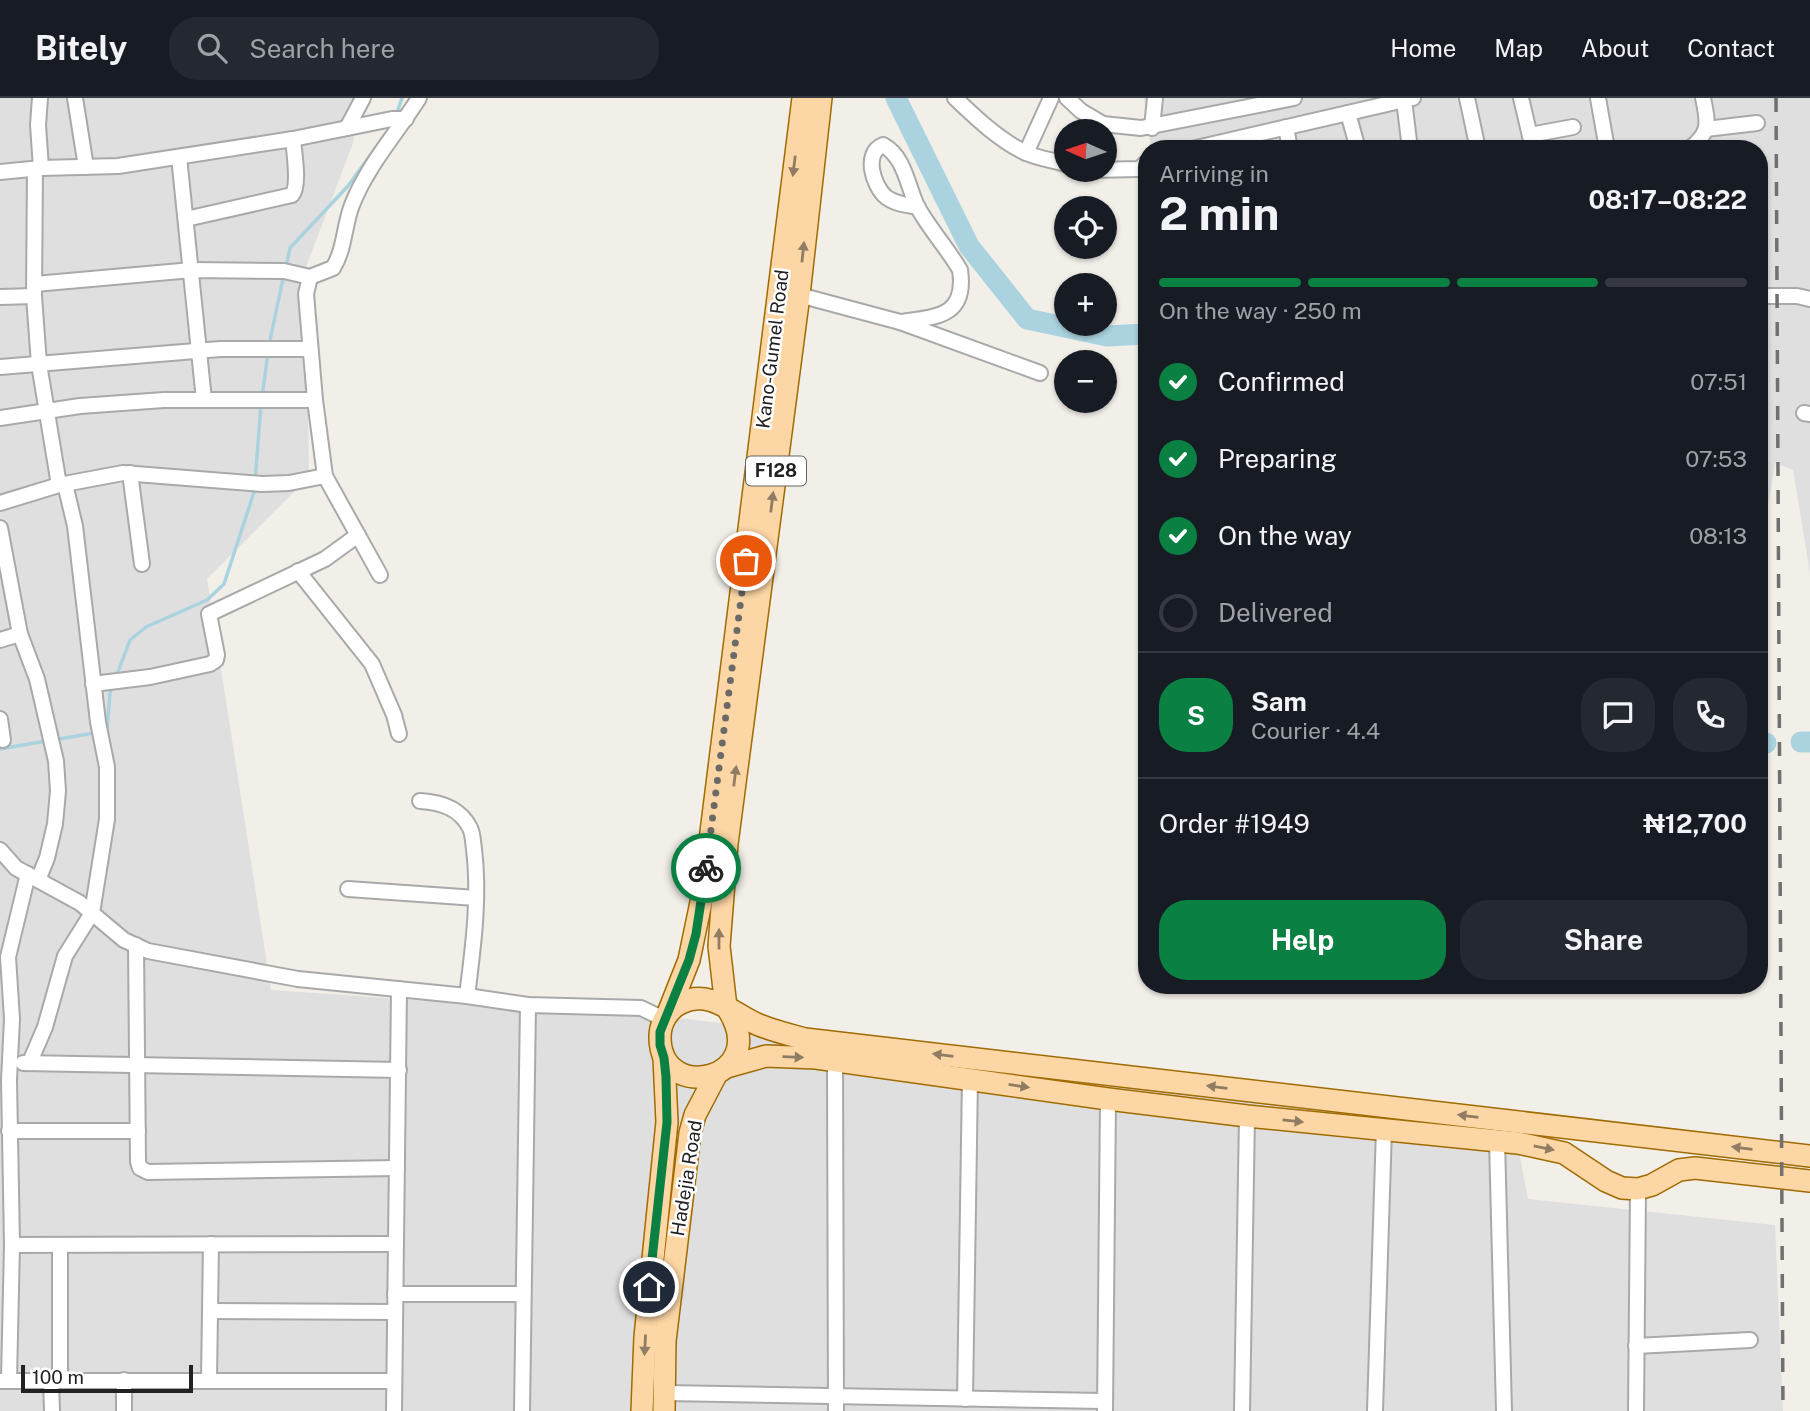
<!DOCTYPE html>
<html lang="en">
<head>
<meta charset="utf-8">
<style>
  :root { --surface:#171b24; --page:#242831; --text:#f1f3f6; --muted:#9ea1a6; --line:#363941; --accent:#0b8043 }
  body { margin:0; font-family:"Public Sans",sans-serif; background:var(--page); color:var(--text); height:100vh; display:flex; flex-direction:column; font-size:26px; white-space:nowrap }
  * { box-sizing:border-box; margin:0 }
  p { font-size:23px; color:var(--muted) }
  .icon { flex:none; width:38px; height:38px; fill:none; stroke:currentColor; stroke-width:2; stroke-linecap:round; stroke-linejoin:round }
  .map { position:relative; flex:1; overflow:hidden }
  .panel { position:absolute; left:1138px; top:42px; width:630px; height:854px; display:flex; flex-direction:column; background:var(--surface); border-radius:28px; box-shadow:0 2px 5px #0004 }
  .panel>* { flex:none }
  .needle { width:46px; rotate:273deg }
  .buttons { position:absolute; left:1054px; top:21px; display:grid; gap:14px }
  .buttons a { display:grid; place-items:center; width:63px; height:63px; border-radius:50%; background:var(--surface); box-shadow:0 2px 5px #0004; font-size:35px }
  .scale { position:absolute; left:21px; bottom:18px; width:172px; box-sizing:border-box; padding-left:7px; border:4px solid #222; border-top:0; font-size:19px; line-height:24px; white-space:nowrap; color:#222; -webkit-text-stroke:5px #fff; paint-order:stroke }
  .pin { position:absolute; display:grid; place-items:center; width:60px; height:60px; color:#fff; margin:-30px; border:4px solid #fff; border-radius:50%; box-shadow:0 2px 7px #0007 }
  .courier { position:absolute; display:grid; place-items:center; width:70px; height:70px; margin:-35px; border:5px solid #0b8043; border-radius:50%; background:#fff; color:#222; box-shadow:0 2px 9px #0007 }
  .overview em { font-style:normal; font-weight:700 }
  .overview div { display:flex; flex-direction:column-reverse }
  .overview { display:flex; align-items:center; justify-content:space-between; height:119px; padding:0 21px }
  h1 { font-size:46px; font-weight:700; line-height:52px }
  .bar { display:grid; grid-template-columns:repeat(4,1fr); gap:10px 7px; align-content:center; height:84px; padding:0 21px }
  .bar i { height:9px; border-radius:5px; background:var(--line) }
  .bar .selected { background:var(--accent) }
  .bar p { grid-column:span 4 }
  .line { display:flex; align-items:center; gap:18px; padding:0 21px; border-top:2px solid var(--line) }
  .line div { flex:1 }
  .round { display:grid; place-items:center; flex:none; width:74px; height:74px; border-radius:28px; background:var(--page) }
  ol { padding:0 21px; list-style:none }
  li { display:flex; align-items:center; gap:21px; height:77px }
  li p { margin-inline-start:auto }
  li .icon { padding:7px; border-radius:50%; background:var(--accent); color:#fff; stroke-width:4 }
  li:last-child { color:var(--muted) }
  li i { width:38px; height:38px; border:4px solid var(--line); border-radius:50% }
  .action { display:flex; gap:14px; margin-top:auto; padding:14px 21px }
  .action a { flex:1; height:80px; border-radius:28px; background:var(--accent); color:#fff; font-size:28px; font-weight:700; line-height:80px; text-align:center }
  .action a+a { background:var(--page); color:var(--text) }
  header { display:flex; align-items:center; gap:42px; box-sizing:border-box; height:98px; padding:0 35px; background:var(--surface); border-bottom:2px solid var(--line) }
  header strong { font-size:33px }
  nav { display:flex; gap:38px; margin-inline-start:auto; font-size:24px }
  .search { width:490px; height:63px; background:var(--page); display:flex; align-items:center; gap:18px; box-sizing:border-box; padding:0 24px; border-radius:28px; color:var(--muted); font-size:26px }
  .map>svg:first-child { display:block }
  .residential { fill:#e0dfdf }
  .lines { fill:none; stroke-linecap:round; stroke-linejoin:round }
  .stream { stroke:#aad3df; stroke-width:3.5 }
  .river { stroke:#aad3df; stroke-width:21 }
  .street-casing { stroke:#a9a9a9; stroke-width:18 }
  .primary-casing { stroke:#a06b00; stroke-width:24 }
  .street { stroke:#fff; stroke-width:14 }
  .primary { stroke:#fcd6a4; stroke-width:21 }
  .rail { stroke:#707070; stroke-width:3.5; stroke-dasharray:14 14; stroke-linecap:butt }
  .oneway { fill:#8f7c63 }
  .done { stroke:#6b6a68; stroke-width:7; stroke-dasharray:0 12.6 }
  .route { stroke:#0b8043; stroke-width:9 }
  .labels { text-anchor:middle; stroke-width:5; stroke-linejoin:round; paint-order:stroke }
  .shield { fill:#fff; stroke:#646464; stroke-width:2 }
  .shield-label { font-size:18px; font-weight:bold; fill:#222 }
  .street-label { font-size:19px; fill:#222; stroke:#fff }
</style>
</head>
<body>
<header>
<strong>Bitely</strong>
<div class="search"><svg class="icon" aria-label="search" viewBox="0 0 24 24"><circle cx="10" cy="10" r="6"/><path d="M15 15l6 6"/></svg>Search here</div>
<nav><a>Home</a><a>Map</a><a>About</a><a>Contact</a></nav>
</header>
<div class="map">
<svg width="1810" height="1313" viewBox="0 0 1810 1313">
  <rect width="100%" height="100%" fill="#f2efe9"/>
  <g class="residential">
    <polygon points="0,0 360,0 353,45 306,169 309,379 207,481 271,892 688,921 1513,1023 1528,1101 1775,1127 1783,1313 0,1313"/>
    <polygon points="1144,0 1810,0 1810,475 1793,372 1775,365 1759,463 1759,51 1151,51"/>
  </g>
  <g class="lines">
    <g class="stream">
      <polyline points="396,18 402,0"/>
      <polyline points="286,169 290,150 348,88 377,48"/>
      <polyline points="269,247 284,176"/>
      <polyline points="262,299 268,255"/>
      <polyline points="255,383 261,307"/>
      <polyline points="116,579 130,542 146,529 207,502 224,486 255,391"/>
      <polyline points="102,633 107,632 110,595 113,587"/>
      <polyline points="54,642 94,635"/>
      <polyline points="0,651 46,643"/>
    </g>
    <g class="river">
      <polyline points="896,0 969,148 1027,221 1107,238 1146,236"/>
      <polyline points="1801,644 1810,644"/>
      <polyline points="1759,645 1766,645"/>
    </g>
    <g class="street-casing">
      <g id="street">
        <polyline points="40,0 38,27 41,70"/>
        <polyline points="75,0 86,69"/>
        <path d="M955 0C976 20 998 41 1024 54 1036 60 1052 62 1066 66"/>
        <polyline points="1067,0 1081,13 1103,26 1141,30 1294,0"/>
        <polyline points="1467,0 1478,51"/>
        <polyline points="1521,0 1533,51"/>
        <polyline points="1598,0 1607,51"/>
        <polyline points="1404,2 1410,51"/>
        <polyline points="1348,15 1358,51"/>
        <polyline points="1286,29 1290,51"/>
        <polyline points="347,30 363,0"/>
        <polyline points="1152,30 1155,0"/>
        <polyline points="1706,31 1757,25"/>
        <polyline points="1530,37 1573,29"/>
        <polyline points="1192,51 1413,0"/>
        <path d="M1689 51C1711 35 1708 24 1703 0"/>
        <polyline points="1026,55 1051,0"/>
        <polyline points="179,59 204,302"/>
        <polyline points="35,71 34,198 39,266 59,387"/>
        <polyline points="1091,72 1139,71 1146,65"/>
        <polyline points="0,74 41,70 118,68 293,41 392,21 406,21"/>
        <path d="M186 121 292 97C300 87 294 55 293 41"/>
        <polyline points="310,179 306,196 315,302 325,378 380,477"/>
        <path d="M35 186 192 172 284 173 310 179 333 170C345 151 344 127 352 107 367 68 397 35 419 0"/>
        <polyline points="799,197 900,224 1040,275"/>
        <polyline points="1759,198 1797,198 1810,201"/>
        <polyline points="0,199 34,198"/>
        <path d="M900 224C936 219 967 219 960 172 948 151 928 129 917 108 907 87 905 59 883 47 863 55 873 88 886 99 895 106 907 107 918 109"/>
        <polyline points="0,269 220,251 310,251"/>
        <polyline points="1804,315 1810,316"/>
        <polyline points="0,320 80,308 164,302 315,302"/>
        <polyline points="130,375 142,466"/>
        <polyline points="0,405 59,387 123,375 262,386 289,385 325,378"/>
        <polyline points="0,430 20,536 37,581 56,663 58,693 55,726 47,760 38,782"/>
        <polyline points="298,473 372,566 394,617 399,636"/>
        <polyline points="0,542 20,536"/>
        <polyline points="93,586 150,579 210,566 216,562 217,557 209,516 325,461 358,437"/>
        <polyline points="0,621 3,642"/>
        <path d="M420 703C441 704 460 710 470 730 473 736 473 745 474 751 480 800 473 850 467 898"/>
        <polyline points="0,752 16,770 80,805 124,842 148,853 298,881 467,898 528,907 641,910 664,921"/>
        <polyline points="348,791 476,800"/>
        <polyline points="136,847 138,1064 140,1070 148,1074 397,1070"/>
        <polyline points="835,963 836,1313"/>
        <polyline points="30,964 45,929 65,858 92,815 107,721 107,669 98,624 75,428 65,386"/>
        <polyline points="23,965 399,972"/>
        <polyline points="9,1033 138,1033"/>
        <polyline points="1497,1043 1504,1313"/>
        <polyline points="12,1147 396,1146"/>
        <polyline points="60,1147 60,1282"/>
        <polyline points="395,1196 522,1196"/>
        <polyline points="211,1213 395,1214"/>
        <polyline points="1636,1248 1750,1242"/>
        <polyline points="9,1282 12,1147 9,982 12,921 8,859 28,776"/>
        <polyline points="51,1282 52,1313"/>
        <polyline points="209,1282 211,1146"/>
        <polyline points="0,1283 394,1283"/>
        <polyline points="665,1295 1105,1303"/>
        <polyline points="965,1301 970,980"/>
        <polyline points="124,1313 124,1282"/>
        <polyline points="394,1313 399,891"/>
        <polyline points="522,1313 528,907"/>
        <polyline points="1105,1313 1108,1001"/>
        <polyline points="1242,1313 1247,1018"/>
        <polyline points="1375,1313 1384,1031"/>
        <polyline points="1636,1313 1638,1091"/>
      </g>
    </g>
    <g class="primary-casing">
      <g id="primary">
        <polyline points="726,909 719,848 727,746 799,197 821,0"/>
        <path d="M729 913C771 982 660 1007 660 939 660 925 668 911 681 905 710 890 734 917 759 927 774 933 790 937 805 941L1810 1058"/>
        <polyline points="668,915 689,862 704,790 803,0"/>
        <polyline points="727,969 766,958 816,960 1108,1001 1247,1018 1518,1045 1564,1055 1606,1083 1622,1090 1638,1091 1652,1087 1679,1072 1695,1070 1810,1083"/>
        <polyline points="642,1313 645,1239 667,1024 664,960"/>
        <polyline points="664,1313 665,1243 690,1035 695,1017 716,977"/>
      </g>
    </g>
    <use href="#street" class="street"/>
    <use href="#primary" class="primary"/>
    <polyline class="rail" points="1776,0 1783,1313"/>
  </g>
  <defs><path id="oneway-solid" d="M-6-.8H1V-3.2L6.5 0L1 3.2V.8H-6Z" transform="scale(1.75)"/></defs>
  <g class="oneway">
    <use href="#oneway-solid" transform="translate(794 68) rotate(97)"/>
    <use href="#oneway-solid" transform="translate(803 154) rotate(-84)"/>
    <use href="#oneway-solid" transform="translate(772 404) rotate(-83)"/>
    <use href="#oneway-solid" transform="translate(735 678) rotate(-83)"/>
    <use href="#oneway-solid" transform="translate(719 841) rotate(-90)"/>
    <use href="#oneway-solid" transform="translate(943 957) rotate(-173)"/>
    <use href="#oneway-solid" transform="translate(793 959) rotate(2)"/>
    <use href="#oneway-solid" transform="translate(1019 988) rotate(9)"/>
    <use href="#oneway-solid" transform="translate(1217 989) rotate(-173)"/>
    <use href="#oneway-solid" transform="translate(1468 1018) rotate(-173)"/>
    <use href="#oneway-solid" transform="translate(1293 1023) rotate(6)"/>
    <use href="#oneway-solid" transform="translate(1544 1050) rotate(12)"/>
    <use href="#oneway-solid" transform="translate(1742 1050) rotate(-173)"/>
    <use href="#oneway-solid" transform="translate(645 1247) rotate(93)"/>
  </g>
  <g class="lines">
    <polyline class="done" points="706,770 746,463"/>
    <polyline class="route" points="649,1189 667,1024 666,979 664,960 660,947 660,934 689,862 696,836 706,770"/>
  </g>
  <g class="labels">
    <rect class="shield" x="746" y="358.5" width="60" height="29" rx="5"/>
    <g class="shield-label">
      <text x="776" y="379">F128</text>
    </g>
    <g class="street-label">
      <text transform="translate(772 251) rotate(-83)" y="7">Kano-Gumel Road</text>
      <text transform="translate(686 1080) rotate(-81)" y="7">Hadejia Road</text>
    </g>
  </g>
</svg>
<div class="buttons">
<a><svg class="needle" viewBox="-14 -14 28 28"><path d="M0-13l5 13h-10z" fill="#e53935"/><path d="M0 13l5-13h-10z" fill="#9ea1a6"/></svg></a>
<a><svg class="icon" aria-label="locate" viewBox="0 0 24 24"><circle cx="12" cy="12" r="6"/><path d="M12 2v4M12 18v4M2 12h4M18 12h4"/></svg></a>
<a>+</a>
<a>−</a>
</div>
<div class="scale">100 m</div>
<div class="pin" style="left:746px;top:463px;background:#ea580c"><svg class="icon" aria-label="bag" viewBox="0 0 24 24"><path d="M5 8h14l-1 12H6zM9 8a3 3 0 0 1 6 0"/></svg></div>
<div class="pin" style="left:649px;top:1189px;background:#1f2937"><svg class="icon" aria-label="home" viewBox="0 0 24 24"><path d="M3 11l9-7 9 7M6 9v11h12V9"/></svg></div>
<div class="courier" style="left:706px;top:770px"><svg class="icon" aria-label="bike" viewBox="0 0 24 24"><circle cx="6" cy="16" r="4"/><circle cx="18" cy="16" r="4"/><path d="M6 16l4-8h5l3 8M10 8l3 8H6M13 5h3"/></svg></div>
<section class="panel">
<div class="overview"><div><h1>2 min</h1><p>Arriving in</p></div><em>08:17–08:22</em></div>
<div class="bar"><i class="selected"></i><i class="selected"></i><i class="selected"></i><i></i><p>On the way · 250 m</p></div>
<ol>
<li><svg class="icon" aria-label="check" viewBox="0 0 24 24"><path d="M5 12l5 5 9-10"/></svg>Confirmed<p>07:51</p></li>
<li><svg class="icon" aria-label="check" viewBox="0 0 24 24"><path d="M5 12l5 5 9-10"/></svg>Preparing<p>07:53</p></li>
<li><svg class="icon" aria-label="check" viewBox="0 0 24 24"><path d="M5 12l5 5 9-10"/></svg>On the way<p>08:13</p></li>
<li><i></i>Delivered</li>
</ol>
<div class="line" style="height:126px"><b class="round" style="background:var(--accent);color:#fff">S</b><div><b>Sam</b><p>Courier · 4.4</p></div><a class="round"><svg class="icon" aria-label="chat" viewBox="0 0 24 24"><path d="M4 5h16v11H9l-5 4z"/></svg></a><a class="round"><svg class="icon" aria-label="phone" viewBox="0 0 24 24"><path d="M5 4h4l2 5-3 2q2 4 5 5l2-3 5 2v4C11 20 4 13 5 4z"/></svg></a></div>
<div class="line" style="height:91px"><div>Order #1949</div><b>₦12,700</b></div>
<div class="action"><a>Help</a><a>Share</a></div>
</section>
</div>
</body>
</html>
